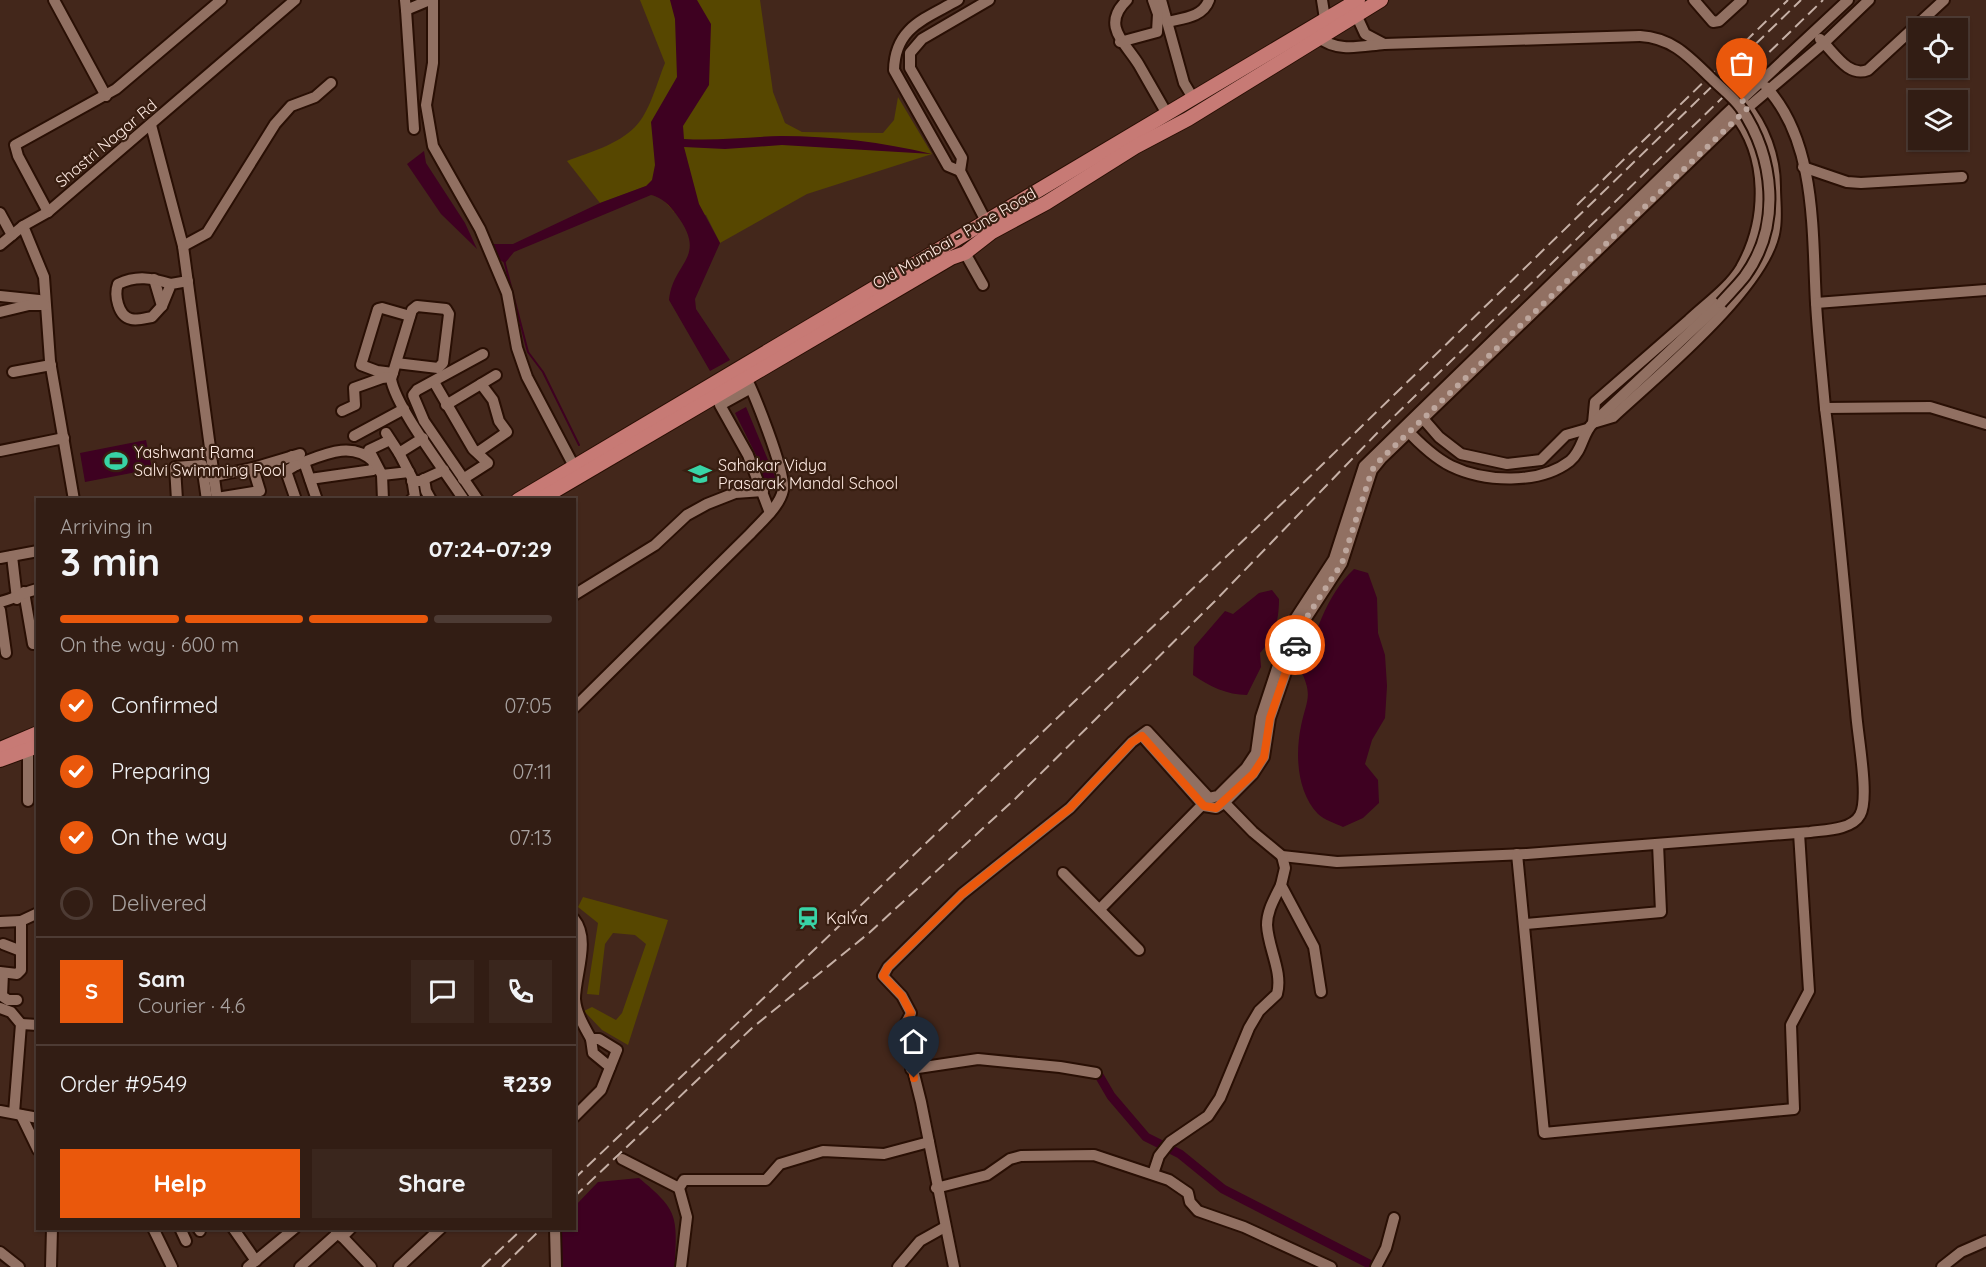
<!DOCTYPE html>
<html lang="en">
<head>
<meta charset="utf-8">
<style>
  :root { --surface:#321d14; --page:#3a261d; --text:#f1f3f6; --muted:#a8a2a0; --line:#4d3b34; --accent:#ea580c }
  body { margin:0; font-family:Quicksand,sans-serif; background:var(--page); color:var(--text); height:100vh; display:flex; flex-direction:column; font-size:22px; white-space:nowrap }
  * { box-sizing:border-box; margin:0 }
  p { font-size:20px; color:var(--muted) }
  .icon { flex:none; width:33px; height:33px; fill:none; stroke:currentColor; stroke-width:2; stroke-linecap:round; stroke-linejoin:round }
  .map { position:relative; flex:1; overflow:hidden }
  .sheet { position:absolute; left:36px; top:498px; width:540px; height:732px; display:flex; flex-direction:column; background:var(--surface); border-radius:0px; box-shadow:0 2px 4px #0004,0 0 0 2px var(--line) }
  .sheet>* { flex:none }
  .buttons { position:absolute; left:1908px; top:18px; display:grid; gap:12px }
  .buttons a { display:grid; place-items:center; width:60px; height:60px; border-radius:0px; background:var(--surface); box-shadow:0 2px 4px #0004,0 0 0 2px var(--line); font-size:30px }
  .pin { position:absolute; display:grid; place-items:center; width:51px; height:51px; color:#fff; margin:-62px -26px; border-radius:50% 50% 50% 0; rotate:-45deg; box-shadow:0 0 6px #0007 }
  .pin .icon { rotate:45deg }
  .courier { position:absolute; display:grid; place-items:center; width:60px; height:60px; margin:-30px; border:4px solid #ea580c; border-radius:50%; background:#fff; color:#222; box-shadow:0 2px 8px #0007 }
  .head em { font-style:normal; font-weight:700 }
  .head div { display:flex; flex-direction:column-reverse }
  .head { display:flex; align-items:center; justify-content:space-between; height:102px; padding:0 24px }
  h1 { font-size:39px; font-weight:700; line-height:45px }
  .bar { display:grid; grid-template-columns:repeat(4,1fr); gap:9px 6px; align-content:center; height:72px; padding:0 24px }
  .bar i { height:8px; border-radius:4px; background:var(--line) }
  .bar .current { background:var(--accent) }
  .bar p { grid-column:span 4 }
  .line { display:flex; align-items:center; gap:15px; padding:0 24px; border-top:2px solid var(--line) }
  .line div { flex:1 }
  .round { display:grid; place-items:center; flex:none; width:63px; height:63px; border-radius:0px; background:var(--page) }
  ol { padding:0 24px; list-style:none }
  li { display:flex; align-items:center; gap:18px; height:66px }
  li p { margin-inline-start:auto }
  li .icon { padding:6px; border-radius:50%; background:var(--accent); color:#fff; stroke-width:4 }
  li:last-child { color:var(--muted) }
  li i { width:33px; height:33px; border:3px solid var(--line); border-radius:50% }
  .cta { display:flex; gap:12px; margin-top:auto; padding:12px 24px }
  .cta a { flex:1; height:69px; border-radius:0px; background:var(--accent); color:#fff; font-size:24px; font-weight:700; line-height:69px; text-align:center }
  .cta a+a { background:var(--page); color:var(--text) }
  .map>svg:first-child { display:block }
  .green { fill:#574700 }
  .water { fill:#3e0121 }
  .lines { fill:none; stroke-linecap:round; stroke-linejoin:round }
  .stream { stroke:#3e0121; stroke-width:2 }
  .canal { stroke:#3e0121; stroke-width:9 }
  .minor-casing { stroke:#290f04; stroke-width:14 }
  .major-casing { stroke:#290f04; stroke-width:16 }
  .minor { stroke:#917062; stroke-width:10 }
  .major { stroke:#c77a75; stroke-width:14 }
  .rail { stroke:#c6b0a6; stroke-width:2; stroke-dasharray:12 6; stroke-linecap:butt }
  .minor-bridge-casing { stroke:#290f04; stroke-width:14; stroke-linecap:butt }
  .minor-bridge { stroke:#917062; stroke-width:10 }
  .done { stroke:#bda69d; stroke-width:6; stroke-dasharray:0 10.8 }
  .route { stroke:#ea580c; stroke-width:8 }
  .labels { text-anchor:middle; stroke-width:4.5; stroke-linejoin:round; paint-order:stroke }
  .street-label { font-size:16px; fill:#ffebe3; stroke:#381e11 }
  .poi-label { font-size:16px; fill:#ffebe3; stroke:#381e11; text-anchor:start }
</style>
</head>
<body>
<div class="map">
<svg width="1986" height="1267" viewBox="0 0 1986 1267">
  <rect width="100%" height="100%" fill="#43271b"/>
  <g class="green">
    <path d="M640 0H760L773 92 785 123 802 132 883 133 894 120 898 97 932 154 807 194 720 243 706 215 674 212 661 197 651 195 646 186 600 203 567 161C590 152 617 145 635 127 650 112 657 82 665 63Z"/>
    <polygon points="583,897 668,920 628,1045 602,1030 584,1011 592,1007 616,1020 622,1013 646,944 635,935 613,933 605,944 599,995 587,994 598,923 578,907"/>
  </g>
  <g class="water">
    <path d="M670 0H697L711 24 709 85 683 126 684 139C716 141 748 137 781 136 832 136 882 142 932 154L782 145 725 149 684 147 699 204 720 243 695 299 696 309 730 360 710 371 669 300C673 261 709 258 676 214 669 205 663 198 651 195L514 252 505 263 500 260 493 244H513L600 203 646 186 652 180 655 165 651 122 677 77 675 19Z"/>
    <polygon points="424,151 426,163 465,223 477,249 441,214 407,164"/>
    <polygon points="746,407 778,484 766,486 756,455 735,413"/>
    <polygon points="146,440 152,469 85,482 80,453"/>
    <path d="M1354 569 1368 573 1377 598 1378 633 1385 655 1387 686 1385 718 1372 740 1365 764 1378 780 1379 803 1363 818 1343 827C1335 823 1324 820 1318 814 1297 792 1295 755 1301 726 1306 701 1313 697 1302 673 1315 636 1325 596 1354 569Z"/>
    <path d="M1272 590 1279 599C1279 620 1275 637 1260 653L1261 667 1247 695C1227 695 1209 686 1193 675L1194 647 1225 611 1233 614 1259 593Z"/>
    <path d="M639 1178C679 1211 677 1216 675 1267H559L560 1229 574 1228 575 1206 598 1182Z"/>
  </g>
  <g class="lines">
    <polyline class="stream" points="504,260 528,352 543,372 579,445"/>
    <polyline class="canal" points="1097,1072 1111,1096 1146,1137 1180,1154 1223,1189 1375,1267"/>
    <g class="minor-casing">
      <g id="minor">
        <polyline points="54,0 106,96"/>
        <polyline points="405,0 406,10 430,0"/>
        <polyline points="433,0 433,63 426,105 433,146 480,229 507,293 517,348 527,377 577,472"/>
        <path d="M958 0C925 19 895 27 894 70L948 166 960 171"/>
        <polyline points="989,0 922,39 910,53 910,68 962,158 960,171 989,227"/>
        <path d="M1127 0C1100 26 1126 43 1139 65 1148 81 1158 98 1167 114"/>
        <polyline points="1161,0 1184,83 1193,98"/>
        <polyline points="1322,0 1325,19"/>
        <polyline points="1694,0 1713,22 1719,21 1742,0"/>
        <polyline points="406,10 414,129"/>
        <polyline points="1354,10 1365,34 1384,44"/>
        <path d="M1167 22C1184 18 1203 17 1209 0"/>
        <path d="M1318 37C1338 53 1361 46 1384 44L1640 36"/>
        <path d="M1820 39C1834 52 1848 78 1868 70L1944 0"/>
        <polyline points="1120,42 1157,32 1158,14 1153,0"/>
        <path d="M1766 87C1817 142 1812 233 1816 303 1818 338 1822 373 1825 408L1930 407 1986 424"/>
        <path d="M1733 112C1769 155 1768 220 1741 268 1729 288 1706 304 1689 320 1658 347 1627 374 1595 402L1593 423 1613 417C1656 377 1769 285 1775 228 1777 215 1775 201 1775 187 1775 157 1764 126 1744 103"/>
        <polyline points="151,125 183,246 217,500"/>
        <polyline points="1803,167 1847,182 1861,183 1962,177"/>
        <polyline points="48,212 18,156 15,145 116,89 221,0"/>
        <polyline points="0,213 12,235"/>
        <polyline points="23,226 44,277 50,361 74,500"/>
        <polyline points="0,245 23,226 48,212 295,0"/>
        <polyline points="183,246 207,233 275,124 291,106 315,97 331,83"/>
        <polyline points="965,253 983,285"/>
        <polyline points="154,279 162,306"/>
        <path d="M171 284C152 278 137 275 118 284 114 295 118 316 131 319 137 321 146 318 152 317L162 306 171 284 188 281"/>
        <polyline points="0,296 39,300"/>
        <polyline points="1816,303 1986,290"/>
        <polyline points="0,312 29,305 45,305"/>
        <path d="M396 363 438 368 443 363 449 314 446 309 417 306 412 310 391 379C396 408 446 472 464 500"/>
        <polyline points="13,372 51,365"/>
        <polyline points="393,373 377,371 361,365 378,309 382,308 410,316"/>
        <polyline points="434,382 473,449 488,463 463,479"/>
        <polyline points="481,384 496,375"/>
        <polyline points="749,389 720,405 748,455 770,513"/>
        <polyline points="446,405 481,384 493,400 499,421 507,432 478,452"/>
        <polyline points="342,411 355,405 354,388 382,378 391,377"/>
        <polyline points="1419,414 1439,437 1461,454 1507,464 1541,460 1566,435 1587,429"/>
        <path d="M1405 428C1417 441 1435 458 1451 466 1484 482 1539 485 1570 461 1583 450 1582 434 1593 423L1721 303"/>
        <polyline points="386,433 399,453 423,438"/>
        <polyline points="354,436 404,409"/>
        <polyline points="0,451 64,438"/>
        <polyline points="399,453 412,478 415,497 411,500"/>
        <path d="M292 456 296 465C321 456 351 439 374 462L373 470 310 479"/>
        <polyline points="304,462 317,500"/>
        <polyline points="296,465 286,471 296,500"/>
        <polyline points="382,475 409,472"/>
        <polyline points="205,478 253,468 300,454"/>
        <polyline points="424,479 426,491 431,500"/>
        <polyline points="412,481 420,481 444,470"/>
        <polyline points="217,498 260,491 253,468"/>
        <polyline points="177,500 175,467 202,465 207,500"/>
        <polyline points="383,500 382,475 369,450 390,440"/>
        <polyline points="478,500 424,421 413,395 417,390 483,354"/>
        <polyline points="12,556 17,599"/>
        <polyline points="0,558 38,551"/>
        <polyline points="24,592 33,644"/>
        <polyline points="574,595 655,545 687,515 707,504 735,493 763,491"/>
        <path d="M0 602C15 599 23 592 38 589"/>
        <polyline points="0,610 6,653"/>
        <path d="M574 708 750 534C761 522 780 506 783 490 786 472 753 390 743 372"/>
        <polyline points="1142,736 1204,806 1216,808 1224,803 1253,774 1264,757 1270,718 1303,623 1342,563 1372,470 1381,459 1732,121 1824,43 1869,0"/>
        <path d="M1221 799 1253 832 1282 856 1337 862 1527 854 1810 832C1824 830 1852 830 1860 815 1870 798 1857 733 1856 711 1846 610 1838 509 1825 408"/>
        <polyline points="28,801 28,749"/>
        <polyline points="1517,854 1544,1133 1794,1109 1791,1025 1809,991 1799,833"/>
        <polyline points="1282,856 1285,868 1281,885 1314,947 1321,992"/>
        <polyline points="1063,873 1139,950"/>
        <polyline points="1100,909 1207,800"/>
        <path d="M574 919C591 940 575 974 575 999 576 1013 584 1026 591 1039H599L617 1050 601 1090 574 1117"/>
        <polyline points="0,922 21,921"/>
        <polyline points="1526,924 1661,912 1658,844"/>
        <polyline points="3,944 21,951"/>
        <polyline points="0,972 17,974 21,970 21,921 38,913"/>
        <polyline points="3,973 2,996 8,1000 17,1000"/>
        <polyline points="0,1008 11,1012 21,1024 14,1113"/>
        <polyline points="21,1024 38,1025"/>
        <polyline points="591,1039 593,1053 610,1067"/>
        <polyline points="911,1069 978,1059 1060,1067 1096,1073"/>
        <polyline points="0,1111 38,1118"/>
        <polyline points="21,1115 38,1150"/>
        <polyline points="622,1159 679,1188"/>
        <path d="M1153 1174 1159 1156 1170 1142 1208 1116 1220 1098 1249 1028 1259 1011 1277 994C1283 972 1268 948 1267 925 1267 910 1275 898 1281 885"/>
        <polyline points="936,1188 987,1175 1010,1159 1021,1156 1094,1155 1169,1180 1188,1193 1190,1202 1198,1211 1244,1227 1331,1267"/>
        <polyline points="153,1228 172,1267"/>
        <polyline points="180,1228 186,1241"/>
        <polyline points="198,1228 200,1231"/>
        <polyline points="233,1228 256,1261"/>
        <polyline points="334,1228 371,1267"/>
        <polyline points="555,1228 556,1267"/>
        <polyline points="342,1237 351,1228"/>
        <polyline points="0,1252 19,1267"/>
        <polyline points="51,1267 52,1228"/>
        <polyline points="248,1267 295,1228"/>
        <polyline points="300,1267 338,1233"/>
        <polyline points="399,1267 441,1228"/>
        <polyline points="681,1267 687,1217 679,1188 684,1180 766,1180 780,1164 823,1151 884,1154 929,1142"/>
        <polyline points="898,1267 920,1241 945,1227"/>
        <polyline points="954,1267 921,1102 904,1034 904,1027 911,1013 902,996 883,976 888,967 962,894 1070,808 1132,742 1147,731 1209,798 1218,796 1246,768 1256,753 1261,717 1284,647 1295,619 1334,559 1364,466 1726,114 1848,0"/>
        <polyline points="1376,1267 1386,1248 1394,1218"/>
        <polyline points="1942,1267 1961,1252 1986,1241"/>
      </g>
    </g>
    <g class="major-casing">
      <g id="major">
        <polyline points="518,500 1358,0"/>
        <polyline points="539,500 951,258 965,253 992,232 1046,203 1135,147 1188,119 1381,0"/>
        <polyline points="0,749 38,733"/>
        <polyline points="0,760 38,746"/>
      </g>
    </g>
    <use href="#minor" class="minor"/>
    <use href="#major" class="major"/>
    <g class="rail">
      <polyline points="1577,205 1788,0"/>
      <polyline points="574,1179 1294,492 1801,0"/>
      <polyline points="574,1197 752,1028 869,933 1016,798 1215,601 1380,430 1823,0"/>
      <polyline points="482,1267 523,1228"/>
      <polyline points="502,1267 542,1228"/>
    </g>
    <g class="minor-bridge-casing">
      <path id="minor-bridge" d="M1640 36C1673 38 1689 57 1712 79 1721 88 1733 97 1741 108 1774 157 1782 225 1745 276 1738 285 1729 294 1721 303"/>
    </g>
    <use href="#minor-bridge" class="minor-bridge"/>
  </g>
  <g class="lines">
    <polyline class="done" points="1295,645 1303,623 1342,563 1372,470 1381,459 1748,108 1742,100"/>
    <polyline class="route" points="914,1078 904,1034 904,1027 911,1013 902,996 883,976 888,967 962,894 1070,808 1132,742 1142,736 1204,806 1216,808 1253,774 1264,757 1270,718 1295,645"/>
  </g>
  <defs>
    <g id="stadium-bare" transform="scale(1.8)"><path d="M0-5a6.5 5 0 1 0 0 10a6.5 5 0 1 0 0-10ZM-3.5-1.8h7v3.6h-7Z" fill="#38d4a6" stroke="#381e11" stroke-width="2.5" paint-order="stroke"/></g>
    <g id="school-bare" transform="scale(1.8)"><path d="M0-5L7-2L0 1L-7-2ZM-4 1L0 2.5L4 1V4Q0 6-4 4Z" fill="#38d4a6" stroke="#381e11" stroke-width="2.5" paint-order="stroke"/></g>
    <g id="station-bare" transform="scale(1.8)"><path d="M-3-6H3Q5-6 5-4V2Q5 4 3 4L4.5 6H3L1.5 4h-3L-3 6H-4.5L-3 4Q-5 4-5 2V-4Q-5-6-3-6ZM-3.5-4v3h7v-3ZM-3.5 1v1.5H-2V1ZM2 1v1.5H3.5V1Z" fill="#38d4a6" stroke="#381e11" stroke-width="2.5" paint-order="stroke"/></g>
  </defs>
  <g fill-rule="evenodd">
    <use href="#stadium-bare" x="116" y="461"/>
    <use href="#school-bare" x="700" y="474"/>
    <use href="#station-bare" x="808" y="918"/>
  </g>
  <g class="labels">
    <g class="street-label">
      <text transform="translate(106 143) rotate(-40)" y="6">Shastri Nagar Rd</text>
      <text transform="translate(954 238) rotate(-30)" y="6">Old Mumbai - Pune Road</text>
    </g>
    <g class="poi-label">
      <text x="134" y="458">Yashwant Rama<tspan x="134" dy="18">Salvi Swimming Pool</tspan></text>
      <text x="718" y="471">Sahakar Vidya<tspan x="718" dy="18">Prasarak Mandal School</tspan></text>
      <text x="826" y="924">Kalva</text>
    </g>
  </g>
</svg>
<div class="buttons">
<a><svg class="icon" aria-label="locate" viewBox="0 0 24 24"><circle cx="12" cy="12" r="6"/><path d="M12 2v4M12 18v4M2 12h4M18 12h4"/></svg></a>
<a><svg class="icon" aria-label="layers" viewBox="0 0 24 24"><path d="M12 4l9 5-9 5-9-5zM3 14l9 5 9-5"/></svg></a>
</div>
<div class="pin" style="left:1742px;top:100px;background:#ea580c"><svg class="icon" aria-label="bag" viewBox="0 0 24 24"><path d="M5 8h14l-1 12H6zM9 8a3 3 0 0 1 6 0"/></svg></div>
<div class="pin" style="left:914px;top:1078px;background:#1f2937"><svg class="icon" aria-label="home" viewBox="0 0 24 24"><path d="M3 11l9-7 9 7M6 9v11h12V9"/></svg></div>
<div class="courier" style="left:1295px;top:645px"><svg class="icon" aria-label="car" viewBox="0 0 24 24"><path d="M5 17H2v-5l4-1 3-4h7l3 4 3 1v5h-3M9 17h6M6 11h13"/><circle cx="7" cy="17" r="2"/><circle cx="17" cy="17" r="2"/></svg></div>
<section class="sheet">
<div class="head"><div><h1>3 min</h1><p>Arriving in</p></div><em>07:24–07:29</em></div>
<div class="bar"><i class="current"></i><i class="current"></i><i class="current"></i><i></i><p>On the way · 600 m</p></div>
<ol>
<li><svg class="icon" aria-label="check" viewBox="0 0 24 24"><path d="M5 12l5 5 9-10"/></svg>Confirmed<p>07:05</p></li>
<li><svg class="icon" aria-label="check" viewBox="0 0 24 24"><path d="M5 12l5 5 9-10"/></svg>Preparing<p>07:11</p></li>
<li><svg class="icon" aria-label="check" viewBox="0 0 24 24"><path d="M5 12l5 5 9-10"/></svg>On the way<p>07:13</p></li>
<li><i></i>Delivered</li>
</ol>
<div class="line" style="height:108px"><b class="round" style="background:var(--accent);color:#fff">S</b><div><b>Sam</b><p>Courier · 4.6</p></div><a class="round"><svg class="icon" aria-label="chat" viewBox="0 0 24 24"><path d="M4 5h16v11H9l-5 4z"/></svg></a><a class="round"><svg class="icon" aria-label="phone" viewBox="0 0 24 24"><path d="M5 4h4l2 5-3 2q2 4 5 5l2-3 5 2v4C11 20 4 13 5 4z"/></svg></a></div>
<div class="line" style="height:78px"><div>Order #9549</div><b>₹239</b></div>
<div class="cta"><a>Help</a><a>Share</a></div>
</section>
</div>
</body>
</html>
